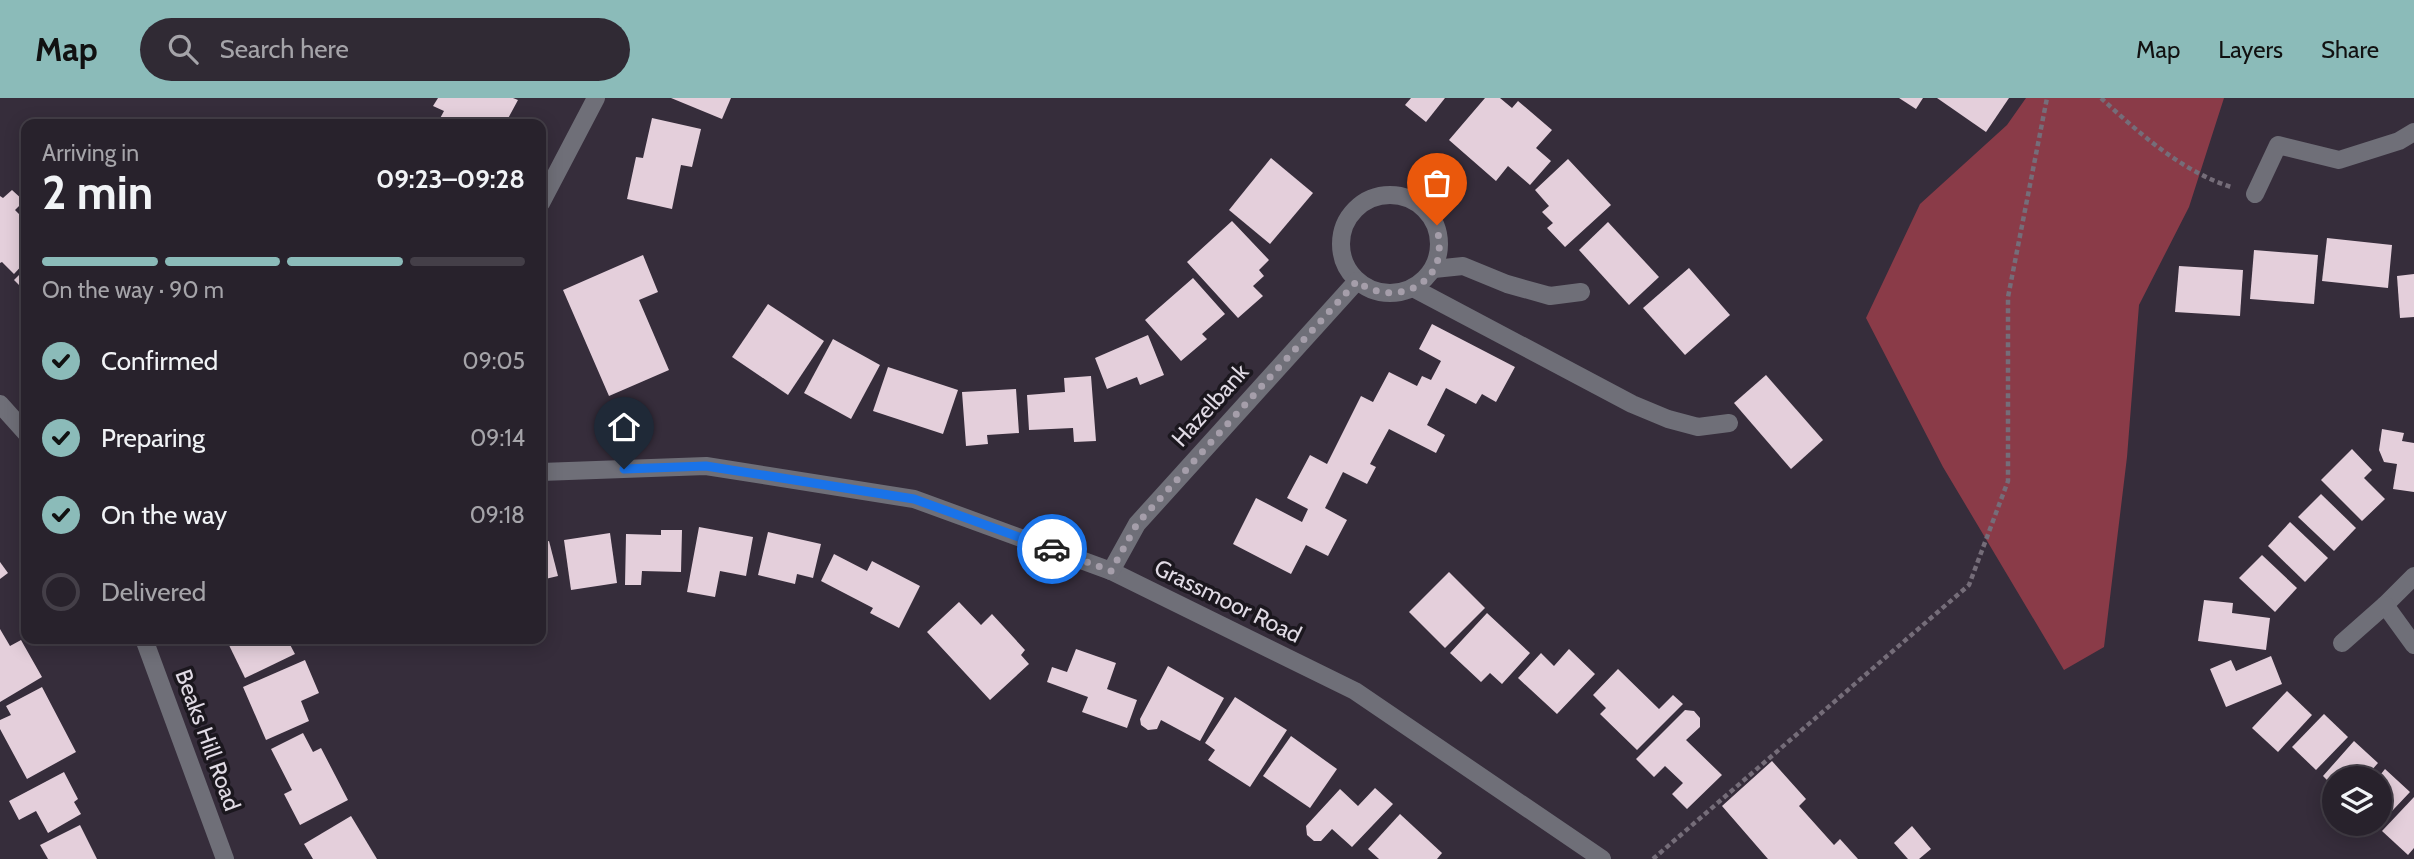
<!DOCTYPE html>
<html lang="en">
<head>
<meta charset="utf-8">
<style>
  :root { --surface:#28222c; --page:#302a34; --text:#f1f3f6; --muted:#a5a4a9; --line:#443f48; --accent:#8bbbb9 }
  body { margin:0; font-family:Cabin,sans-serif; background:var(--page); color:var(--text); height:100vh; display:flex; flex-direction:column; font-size:26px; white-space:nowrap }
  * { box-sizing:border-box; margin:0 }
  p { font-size:23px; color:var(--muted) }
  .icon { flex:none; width:38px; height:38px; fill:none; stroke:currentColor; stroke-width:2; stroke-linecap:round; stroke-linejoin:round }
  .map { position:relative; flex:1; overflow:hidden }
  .side { position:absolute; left:21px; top:21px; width:525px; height:525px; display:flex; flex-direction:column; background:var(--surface); border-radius:14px; box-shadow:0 4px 18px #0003,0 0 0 2px var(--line) }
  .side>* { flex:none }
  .controls { position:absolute; left:2322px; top:668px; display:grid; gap:14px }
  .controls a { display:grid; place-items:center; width:70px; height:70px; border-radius:50%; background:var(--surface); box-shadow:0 4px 18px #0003,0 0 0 2px var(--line); font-size:35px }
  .pin { position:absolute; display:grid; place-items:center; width:60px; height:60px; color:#fff; margin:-72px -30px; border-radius:50% 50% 50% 0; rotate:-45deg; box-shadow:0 0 7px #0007 }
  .pin .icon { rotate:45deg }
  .courier { position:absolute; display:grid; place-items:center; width:70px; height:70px; margin:-35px; border:5px solid #1a73e8; border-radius:50%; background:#fff; color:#222; box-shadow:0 2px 9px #0007 }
  .summary em { font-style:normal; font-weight:700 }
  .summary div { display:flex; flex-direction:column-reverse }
  .summary { display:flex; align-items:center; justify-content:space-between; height:119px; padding:0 21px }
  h1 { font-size:46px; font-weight:700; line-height:52px }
  .bar { display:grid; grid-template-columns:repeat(4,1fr); gap:10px 7px; align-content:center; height:84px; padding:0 21px }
  .bar i { height:9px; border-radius:5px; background:var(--line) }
  .bar .selected { background:var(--accent) }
  .bar p { grid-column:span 4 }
  ol { padding:0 21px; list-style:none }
  li { display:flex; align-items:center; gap:21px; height:77px }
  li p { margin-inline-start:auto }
  li .icon { padding:7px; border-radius:50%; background:var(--accent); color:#111; stroke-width:4 }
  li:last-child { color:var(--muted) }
  li i { width:38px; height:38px; border:4px solid var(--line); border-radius:50% }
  header { display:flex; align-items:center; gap:42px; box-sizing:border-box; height:98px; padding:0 35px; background:var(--accent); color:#111 }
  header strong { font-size:33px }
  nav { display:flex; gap:38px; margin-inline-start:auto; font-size:24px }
  .search { width:490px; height:63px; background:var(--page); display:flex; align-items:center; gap:18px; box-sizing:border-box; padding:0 24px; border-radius:38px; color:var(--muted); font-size:26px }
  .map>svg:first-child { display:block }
  .green { fill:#8a3b48 }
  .building { fill:#e4cfdb }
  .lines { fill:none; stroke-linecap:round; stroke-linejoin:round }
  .path { stroke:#756d79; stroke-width:4.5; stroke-dasharray:5 3.5; stroke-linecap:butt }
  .minor { stroke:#6f6f78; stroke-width:18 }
  .done { stroke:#a59eaa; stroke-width:7; stroke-dasharray:0 12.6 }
  .route { stroke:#1a73e8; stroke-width:9 }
  .labels { text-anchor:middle; stroke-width:7; stroke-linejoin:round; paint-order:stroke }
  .street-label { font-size:23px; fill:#e1dbe5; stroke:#1b171e }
</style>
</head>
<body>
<header>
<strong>Map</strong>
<div class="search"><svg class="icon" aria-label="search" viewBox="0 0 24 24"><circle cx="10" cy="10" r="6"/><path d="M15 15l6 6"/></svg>Search here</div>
<nav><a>Map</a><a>Layers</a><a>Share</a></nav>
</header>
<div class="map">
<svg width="2414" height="761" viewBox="0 0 2414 761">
  <rect width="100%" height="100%" fill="#362d3b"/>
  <polygon class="green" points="2026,0 2224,0 2189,109 2139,207 2127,359 2104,549 2064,572 1943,369 1866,220 1920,106 2007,27"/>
  <g class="building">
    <polygon points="438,0 513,0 518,2 505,26 437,26 444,13 433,8"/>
    <polygon points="671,0 731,0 722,21"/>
    <polygon points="1411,0 1445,0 1426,24 1405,7"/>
    <polygon points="1485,0 1500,0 1512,10 1518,3 1552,32 1536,50 1551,63 1530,87 1508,68 1496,83 1449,42"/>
    <polygon points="1899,0 1923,0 1916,11"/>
    <polygon points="1937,0 2009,0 1986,34"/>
    <polygon points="652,20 701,31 692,69 681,67 672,111 627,101 636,59 643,60"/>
    <polygon points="1271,60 1313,95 1270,146 1229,112"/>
    <polygon points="1568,61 1611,107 1565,149 1547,130 1553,125 1542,114 1549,108 1535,92"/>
    <polygon points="12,92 24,103 15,112 20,117 26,111 26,163 14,176 2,164 0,165 0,98 3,100"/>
    <polygon points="1232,123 1269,162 1259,172 1264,178 1253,188 1263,198 1238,220 1187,164"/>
    <polygon points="1608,124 1659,179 1629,207 1579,152"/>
    <polygon points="2327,140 2392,147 2388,190 2322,183"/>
    <polygon points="2254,152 2318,157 2314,206 2250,201"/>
    <polygon points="643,157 658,194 639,202 669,272 609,298 563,192"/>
    <polygon points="2179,168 2243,172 2240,218 2175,214"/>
    <polygon points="26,170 26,194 14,182"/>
    <polygon points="1689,170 1730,217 1685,257 1643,210"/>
    <polygon points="2414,176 2414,219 2400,220 2397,178"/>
    <polygon points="1193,180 1225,216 1202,236 1207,241 1181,263 1145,222"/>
    <polygon points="768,206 824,243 788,297 732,259"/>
    <polygon points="1432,226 1515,269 1496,304 1482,296 1476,306 1446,290 1427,327 1445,337 1436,355 1389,331 1370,366 1376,369 1367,386 1343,374 1325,410 1347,422 1328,458 1306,447 1291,476 1233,446 1256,400 1302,424 1308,411 1287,400 1310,357 1327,366 1361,298 1373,304 1389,274 1417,288 1422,278 1431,282 1441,263 1419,251"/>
    <polygon points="1148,237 1164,277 1140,287 1137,279 1107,291 1095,260"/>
    <polygon points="833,241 880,267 851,321 804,295"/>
    <polygon points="888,269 958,292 943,336 873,313"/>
    <polygon points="1766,277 1823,342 1791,371 1734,305"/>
    <polygon points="1091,278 1096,343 1074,344 1073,330 1029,332 1027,297 1065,294 1064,280"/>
    <polygon points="1016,291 1019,335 987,337 988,346 966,348 962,294"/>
    <polygon points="2382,331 2404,335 2402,343 2414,345 2414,394 2393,391 2397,366 2384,364 2379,352"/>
    <polygon points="2352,351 2372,372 2364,380 2385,401 2362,423 2321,382"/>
    <polygon points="2321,396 2356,430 2334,453 2298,419"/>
    <polygon points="2290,424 2328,460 2305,484 2268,448"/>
    <polygon points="699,429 753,439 746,478 720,473 715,499 687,494"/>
    <polygon points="661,432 682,432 681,474 642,473 641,487 625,487 626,436 661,437"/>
    <polygon points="768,434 821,446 813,480 797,476 795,486 758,477"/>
    <polygon points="610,435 617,485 571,492 564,442"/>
    <polygon points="549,443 558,478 541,482 541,445"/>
    <polygon points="834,456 867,473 872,463 920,488 899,530 870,515 873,510 821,483"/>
    <polygon points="2262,457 2297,490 2275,514 2239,480"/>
    <polygon points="0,464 8,475 0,481"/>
    <polygon points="1449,474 1485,510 1445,550 1409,514"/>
    <polygon points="2204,502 2233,505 2232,515 2270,520 2266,552 2198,543"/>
    <polygon points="959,504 981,527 992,516 1025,552 1021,557 1029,566 990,602 927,534"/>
    <polygon points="1487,515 1530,555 1502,586 1490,575 1481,584 1450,555"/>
    <polygon points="0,531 10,548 21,542 42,579 0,604"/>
    <polygon points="226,541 287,541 295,556 245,580"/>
    <polygon points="1076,551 1116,565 1107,591 1137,602 1127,630 1082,614 1088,599 1047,584 1052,569 1067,574"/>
    <polygon points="1569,551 1595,576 1557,616 1518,580 1541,555 1554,568"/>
    <polygon points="2271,558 2282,586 2226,609 2210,571 2231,562 2236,573"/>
    <polygon points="305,562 319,595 301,603 309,623 266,642 243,589"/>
    <polygon points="1168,568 1224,600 1200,643 1161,622 1157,631 1148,632 1141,627 1140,621"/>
    <polygon points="1618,571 1659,611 1673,597 1683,606 1637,652 1600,616 1606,610 1593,597"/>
    <polygon points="42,589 76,654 27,681 0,631 0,622 11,617 6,608"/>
    <polygon points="2287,593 2312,617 2278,654 2252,630"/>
    <polygon points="1235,599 1287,632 1250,689 1208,662 1215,652 1205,645"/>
    <polygon points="1685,612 1694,613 1700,620 1700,629 1686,642 1722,677 1687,711 1672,696 1683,685 1665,668 1654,679 1636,661"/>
    <polygon points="2324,616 2348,639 2316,672 2292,649"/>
    <polygon points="303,635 313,654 321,650 348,702 300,727 284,696 292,692 271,651"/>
    <polygon points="1291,638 1337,671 1310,710 1263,678"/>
    <polygon points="2354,643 2378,665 2364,681 2334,681 2334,689 2323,678"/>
    <polygon points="1772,663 1806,701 1799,708 1834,747 1840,741 1858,761 1768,761 1722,708"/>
    <polygon points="2385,671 2410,694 2377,729 2374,726 2380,726 2380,681 2377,681"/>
    <polygon points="64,674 78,701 74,704 81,716 48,735 36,713 19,722 9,703"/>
    <polygon points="1375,690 1393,706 1352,749 1332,731 1321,743 1314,743 1307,737 1306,728 1340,691 1358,708"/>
    <polygon points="2414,699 2414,750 2408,757 2382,733"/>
    <polygon points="1400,716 1442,755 1437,761 1379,761 1368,751"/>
    <polygon points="351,718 377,761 313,761 304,746"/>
    <polygon points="80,727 97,761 48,761 40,747"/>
    <polygon points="1912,728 1931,751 1919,761 1908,761 1894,745"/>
  </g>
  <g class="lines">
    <g class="path">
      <path d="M2101 0C2139 35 2181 73 2231 89"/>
      <polyline points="1653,761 1969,487 2008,383 2008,199 2047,0"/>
    </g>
    <g class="minor">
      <polyline points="2255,96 2278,47 2339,62 2399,43 2414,34"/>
      <circle cx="1390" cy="146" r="49"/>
      <polyline points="541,105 596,0"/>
      <polyline points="1434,171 1463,168 1507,186 1550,198 1581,194"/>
      <polyline points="1413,190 1632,306 1668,321 1698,329 1729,325"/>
      <polyline points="0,306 26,335"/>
      <polyline points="541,374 706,368 914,401 1111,473 1355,593 1602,761"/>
      <polyline points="1111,473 1137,426 1357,183"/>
      <polyline points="2385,507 2414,478"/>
      <polyline points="144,541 225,761"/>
      <polyline points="2342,545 2385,507 2414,547"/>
    </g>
  </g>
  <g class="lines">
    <path class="done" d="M1052 451 1111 473 1137 426 1357 183C1380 202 1419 198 1434 171 1442 157 1439 142 1437 127"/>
    <polyline class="route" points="624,371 706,368 914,401 1052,451"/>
  </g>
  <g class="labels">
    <g class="street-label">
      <text transform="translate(1210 307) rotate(-48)" y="8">Hazelbank</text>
      <text transform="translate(1228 503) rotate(26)" y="8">Grassmoor Road</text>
      <text transform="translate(208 642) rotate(70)" y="8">Beaks Hill Road</text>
    </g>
  </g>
</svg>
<div class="controls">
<a><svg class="icon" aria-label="layers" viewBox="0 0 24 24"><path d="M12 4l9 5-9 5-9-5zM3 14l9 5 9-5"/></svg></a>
</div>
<div class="pin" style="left:1437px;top:127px;background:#ea580c"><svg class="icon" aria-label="bag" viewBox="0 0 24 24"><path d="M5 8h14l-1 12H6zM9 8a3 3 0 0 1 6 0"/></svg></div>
<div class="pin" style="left:624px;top:371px;background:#1f2937"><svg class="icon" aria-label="home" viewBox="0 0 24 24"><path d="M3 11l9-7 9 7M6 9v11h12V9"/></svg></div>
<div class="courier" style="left:1052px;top:451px"><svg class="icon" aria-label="car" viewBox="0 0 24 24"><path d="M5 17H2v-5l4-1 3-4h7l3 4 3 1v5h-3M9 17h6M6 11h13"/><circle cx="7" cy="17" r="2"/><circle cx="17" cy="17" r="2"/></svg></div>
<section class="side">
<div class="summary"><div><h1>2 min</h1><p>Arriving in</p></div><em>09:23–09:28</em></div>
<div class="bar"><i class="selected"></i><i class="selected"></i><i class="selected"></i><i></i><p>On the way · 90 m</p></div>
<ol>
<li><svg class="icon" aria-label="check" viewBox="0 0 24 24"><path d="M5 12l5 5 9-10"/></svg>Confirmed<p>09:05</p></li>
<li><svg class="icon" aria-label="check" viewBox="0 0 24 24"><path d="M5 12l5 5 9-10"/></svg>Preparing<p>09:14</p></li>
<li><svg class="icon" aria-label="check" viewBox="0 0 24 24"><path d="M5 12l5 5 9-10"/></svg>On the way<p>09:18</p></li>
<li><i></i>Delivered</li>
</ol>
</section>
</div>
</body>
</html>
